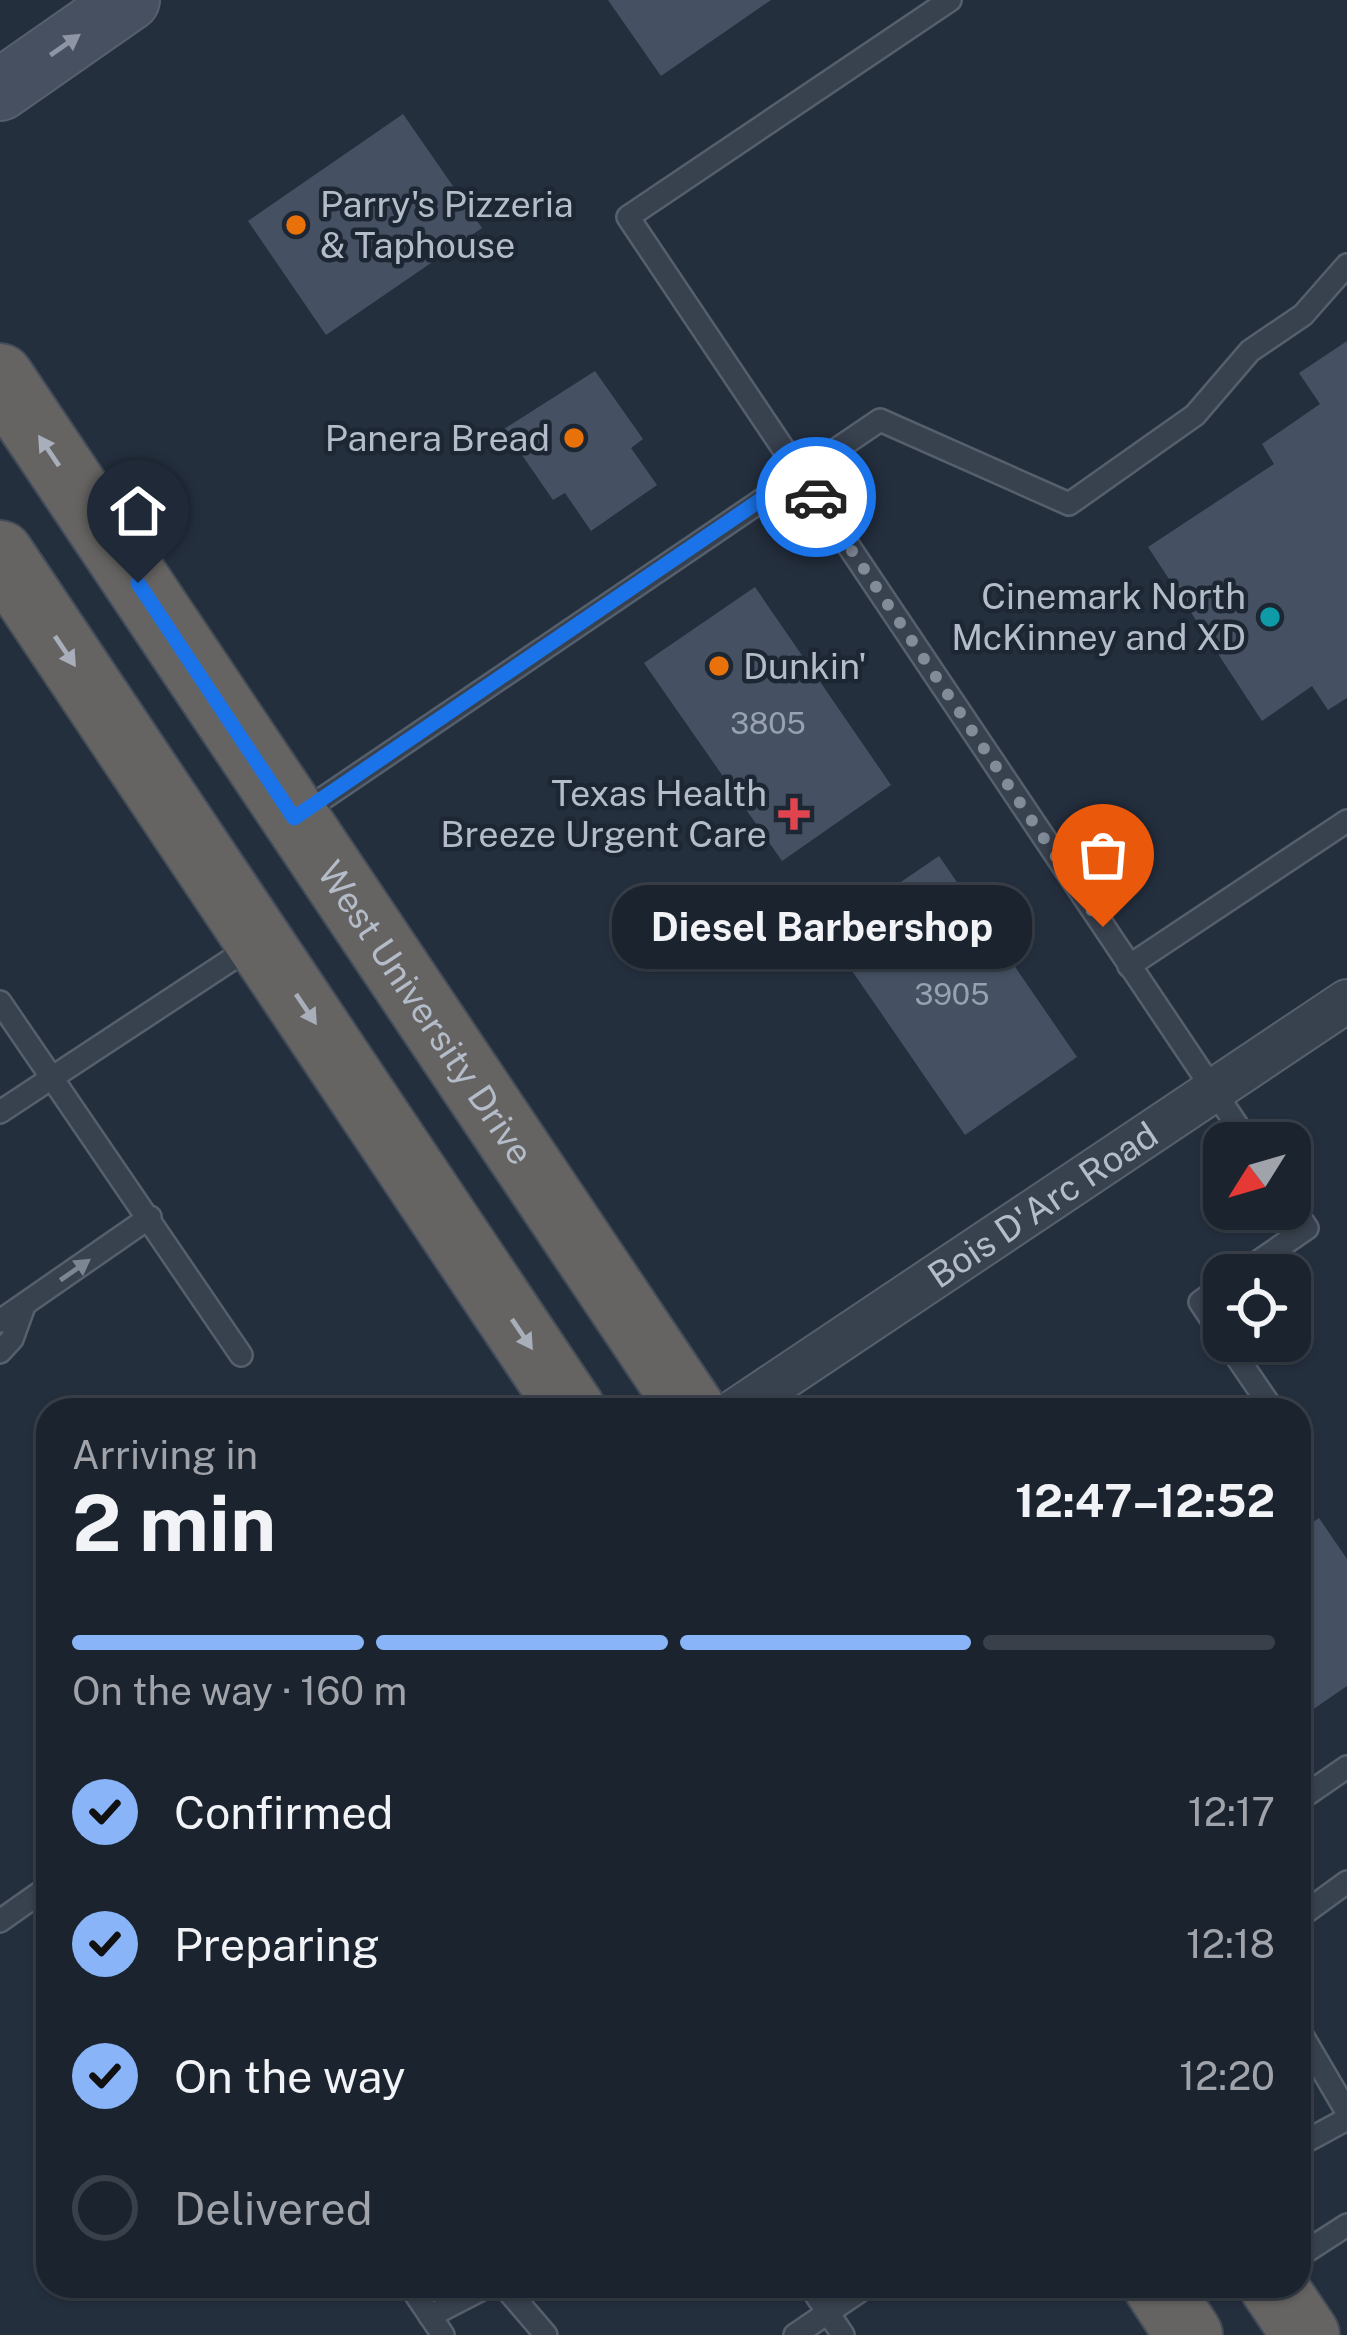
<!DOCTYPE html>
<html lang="en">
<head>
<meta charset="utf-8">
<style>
  :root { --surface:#1b232e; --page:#242b36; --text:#f1f3f6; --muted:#a0a4aa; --line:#39404a; --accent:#8ab4f8 }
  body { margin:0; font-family:"Public Sans",sans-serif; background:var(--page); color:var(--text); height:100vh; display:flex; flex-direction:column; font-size:45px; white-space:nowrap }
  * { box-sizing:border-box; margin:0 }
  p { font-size:39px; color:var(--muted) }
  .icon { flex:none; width:66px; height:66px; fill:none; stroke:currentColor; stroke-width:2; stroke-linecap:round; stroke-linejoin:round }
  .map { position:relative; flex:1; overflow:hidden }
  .panel { position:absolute; left:36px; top:1398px; width:1275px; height:900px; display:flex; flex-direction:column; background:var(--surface); border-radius:36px; box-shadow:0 3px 9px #0004,0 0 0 3px var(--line) }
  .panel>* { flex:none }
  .needle { width:78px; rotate:233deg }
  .controls { position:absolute; left:1203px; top:1122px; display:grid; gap:24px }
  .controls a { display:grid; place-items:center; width:108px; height:108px; border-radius:24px; background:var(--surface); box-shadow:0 3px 9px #0004,0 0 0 3px var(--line); font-size:60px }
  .pin { position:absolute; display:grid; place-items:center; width:102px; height:102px; color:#fff; margin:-123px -51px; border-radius:50% 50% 50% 0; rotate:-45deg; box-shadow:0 0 12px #0007 }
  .pin .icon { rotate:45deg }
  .courier { position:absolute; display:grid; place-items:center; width:120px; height:120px; margin:-60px; border:9px solid #1a73e8; border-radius:50%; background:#fff; color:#222; box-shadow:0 3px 15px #0007 }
  .bubble { position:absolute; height:84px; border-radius:36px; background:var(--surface); box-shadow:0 3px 9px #0004,0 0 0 3px var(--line); font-size:39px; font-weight:700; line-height:84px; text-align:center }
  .head em { font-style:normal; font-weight:700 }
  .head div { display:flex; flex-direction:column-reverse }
  .head { display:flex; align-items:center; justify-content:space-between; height:204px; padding:0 36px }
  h1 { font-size:78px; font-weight:700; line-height:90px }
  .bar { display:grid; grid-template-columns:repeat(4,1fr); gap:18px 12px; align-content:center; height:144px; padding:0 36px }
  .bar i { height:15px; border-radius:9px; background:var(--line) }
  .bar .selected { background:var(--accent) }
  .bar p { grid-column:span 4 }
  ol { padding:0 36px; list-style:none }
  li { display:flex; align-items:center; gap:36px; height:132px }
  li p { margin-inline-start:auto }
  li .icon { padding:12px; border-radius:50%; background:var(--accent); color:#111; stroke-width:4 }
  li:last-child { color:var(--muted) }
  li i { width:66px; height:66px; border:6px solid var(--line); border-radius:50% }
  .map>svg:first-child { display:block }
  .building { fill:#455162 }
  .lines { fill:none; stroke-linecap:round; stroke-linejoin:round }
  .service-casing { stroke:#565f6c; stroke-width:26 }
  .minor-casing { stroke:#565f6c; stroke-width:46 }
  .secondary-casing { stroke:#565f6c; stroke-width:64 }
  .trunk-casing { stroke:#434c59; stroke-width:70 }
  .service { stroke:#38414e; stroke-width:21 }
  .minor { stroke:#38414e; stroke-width:42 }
  .secondary { stroke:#465061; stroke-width:60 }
  .trunk { stroke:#656462; stroke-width:66 }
  .oneway { fill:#8e96a5 }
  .oneway2 { fill:#a8afba }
  .oneway3 { fill:#7c8592 }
  .done { stroke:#828b98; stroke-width:12; stroke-dasharray:0 21.6 }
  .route { stroke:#1a73e8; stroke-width:15 }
  .food-dot { fill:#e8710a; stroke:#1d2633; stroke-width:4.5 }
  .culture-dot { fill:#0f9aa8; stroke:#1d2633; stroke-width:4.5 }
  .health-dot { fill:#e0444e; stroke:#1d2633; stroke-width:4.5 }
  .labels { text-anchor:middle; stroke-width:9; stroke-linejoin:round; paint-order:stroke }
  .number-label { font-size:30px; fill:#98a1af }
  .poi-label { font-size:36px; fill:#b4bcc9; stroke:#1d2633; text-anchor:end }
  .street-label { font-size:36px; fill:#b4bcc9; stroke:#1d2633 }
</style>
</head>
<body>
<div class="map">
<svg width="1347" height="2335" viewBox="0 0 1347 2335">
  <rect width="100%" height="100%" fill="#242f3e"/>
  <g class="building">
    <polygon points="608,0 771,0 661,76"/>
    <polygon points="403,114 482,228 326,335 248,221"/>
    <polygon points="1347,341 1347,698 1328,710 1312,686 1262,721 1148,547 1274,464 1262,444 1320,404 1299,373"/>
    <polygon points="595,371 643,439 631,448 657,485 591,531 565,493 553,500 504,429"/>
    <polygon points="755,587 891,785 782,861 644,663"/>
    <polygon points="939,856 1077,1057 965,1135 826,933"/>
    <polygon points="1319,1518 1347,1559 1347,1686 1299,1719 1299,1531"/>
  </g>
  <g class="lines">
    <g class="service-casing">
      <g id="service">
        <polyline points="950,0 628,217 1249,1143"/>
        <polyline points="300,814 880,420 1069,504 1195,415 1250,351 1303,315 1347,265"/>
        <polyline points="1129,966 1347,821"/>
        <polyline points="0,1002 241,1355"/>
        <polyline points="0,1112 255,944"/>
        <polyline points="1239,1275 1307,1228 1290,1203"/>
        <polyline points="1224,1285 1200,1302 1224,1338"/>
        <polyline points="0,1321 150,1217"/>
        <polyline points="1226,1341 1273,1410"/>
        <polyline points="0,1352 12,1339 24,1306"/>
        <polyline points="1299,1800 1347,1767"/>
        <polyline points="1299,1917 1347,1882"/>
        <polyline points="0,1921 48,1887"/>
        <polyline points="1299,2030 1347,2112"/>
        <polyline points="1299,2145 1347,2119"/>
        <polyline points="1299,2256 1347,2225"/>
        <polyline points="410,2286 443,2335"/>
        <polyline points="504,2286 546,2335"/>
        <polyline points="810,2286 843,2335"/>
        <polyline points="430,2316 488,2286"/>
        <polyline points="795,2335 867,2286"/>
      </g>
    </g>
    <g class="minor-casing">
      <g id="minor">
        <path id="s1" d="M736 1410 1347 1001"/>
      </g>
    </g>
    <g class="secondary-casing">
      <polyline id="secondary" points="0,90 129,0"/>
    </g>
    <g class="trunk-casing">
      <g id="trunk">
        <path id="s2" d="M0 377 692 1410"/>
        <polyline points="0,554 572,1410"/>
        <polyline points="1157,2286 1189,2335"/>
        <polyline points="1273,2286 1306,2335"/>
      </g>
    </g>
    <use href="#service" class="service"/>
    <use href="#minor" class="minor"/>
    <use href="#secondary" class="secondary"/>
    <use href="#trunk" class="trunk"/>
  </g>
  <defs><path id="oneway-solid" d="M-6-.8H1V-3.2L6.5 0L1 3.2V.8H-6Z" transform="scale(3)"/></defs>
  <use class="oneway" href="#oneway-solid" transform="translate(65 45) rotate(-35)"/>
  <g class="oneway2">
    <use href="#oneway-solid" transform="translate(49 451) rotate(-124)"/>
    <use href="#oneway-solid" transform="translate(65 651) rotate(56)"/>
    <use href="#oneway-solid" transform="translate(306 1009) rotate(56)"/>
    <use href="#oneway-solid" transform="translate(522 1334) rotate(56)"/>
  </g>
  <use class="oneway3" href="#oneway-solid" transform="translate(75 1270) rotate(-35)"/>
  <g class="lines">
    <polyline class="done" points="816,497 1103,927"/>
    <polyline class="route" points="138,583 294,818 800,473 816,497"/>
  </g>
  <g class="food-dot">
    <circle cx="296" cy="225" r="12"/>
    <circle cx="574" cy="438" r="12"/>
    <circle cx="719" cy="666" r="12"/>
  </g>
  <circle class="culture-dot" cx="1270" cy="617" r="12"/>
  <path class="health-dot" d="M788 796h12v12h12v12h-12v12h-12v-12h-12v-12h12z"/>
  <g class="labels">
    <g class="number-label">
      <text x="768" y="734">3805</text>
      <text x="952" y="1005">3905</text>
    </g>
    <g class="poi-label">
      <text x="320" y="217" text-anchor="start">Parry's Pizzeria<tspan x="320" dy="41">&amp; Taphouse</tspan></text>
      <text x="550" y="451">Panera Bread</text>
      <text x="1246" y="609">Cinemark North<tspan x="1246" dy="41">McKinney and XD</tspan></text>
      <text x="743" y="679" text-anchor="start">Dunkin'</text>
      <text x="767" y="806">Texas Health<tspan x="767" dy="41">Breeze Urgent Care</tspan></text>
    </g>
    <g class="street-label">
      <text dy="13" stroke="none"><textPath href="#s2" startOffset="765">West University Drive</textPath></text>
      <text dy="13" stroke="none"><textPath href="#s1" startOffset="369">Bois D'Arc Road</textPath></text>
    </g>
  </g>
</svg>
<div class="controls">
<a><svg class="needle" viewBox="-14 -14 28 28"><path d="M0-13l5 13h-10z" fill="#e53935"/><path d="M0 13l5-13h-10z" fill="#a0a4aa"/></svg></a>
<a><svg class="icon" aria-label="locate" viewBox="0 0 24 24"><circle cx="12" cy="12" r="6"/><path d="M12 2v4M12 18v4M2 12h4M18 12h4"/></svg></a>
</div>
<div class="pin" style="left:1103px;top:927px;background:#ea580c"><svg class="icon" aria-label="bag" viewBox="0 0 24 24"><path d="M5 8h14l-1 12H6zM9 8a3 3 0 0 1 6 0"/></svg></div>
<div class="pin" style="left:138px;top:583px;background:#1f2937"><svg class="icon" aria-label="home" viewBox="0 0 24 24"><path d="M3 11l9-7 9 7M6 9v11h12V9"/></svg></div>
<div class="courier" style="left:816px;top:497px"><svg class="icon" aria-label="car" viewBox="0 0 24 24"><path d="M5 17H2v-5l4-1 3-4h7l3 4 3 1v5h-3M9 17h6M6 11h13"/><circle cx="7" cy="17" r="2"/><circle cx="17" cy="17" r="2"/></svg></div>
<div class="bubble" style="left:612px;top:885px;width:420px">Diesel Barbershop</div>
<section class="panel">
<div class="head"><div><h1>2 min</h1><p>Arriving in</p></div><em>12:47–12:52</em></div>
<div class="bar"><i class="selected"></i><i class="selected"></i><i class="selected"></i><i></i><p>On the way · 160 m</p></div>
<ol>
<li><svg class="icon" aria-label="check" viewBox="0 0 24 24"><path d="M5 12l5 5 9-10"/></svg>Confirmed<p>12:17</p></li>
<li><svg class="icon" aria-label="check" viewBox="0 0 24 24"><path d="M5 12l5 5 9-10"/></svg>Preparing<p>12:18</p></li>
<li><svg class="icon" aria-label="check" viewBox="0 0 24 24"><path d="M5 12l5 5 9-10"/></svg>On the way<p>12:20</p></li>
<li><i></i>Delivered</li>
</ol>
</section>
</div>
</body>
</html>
